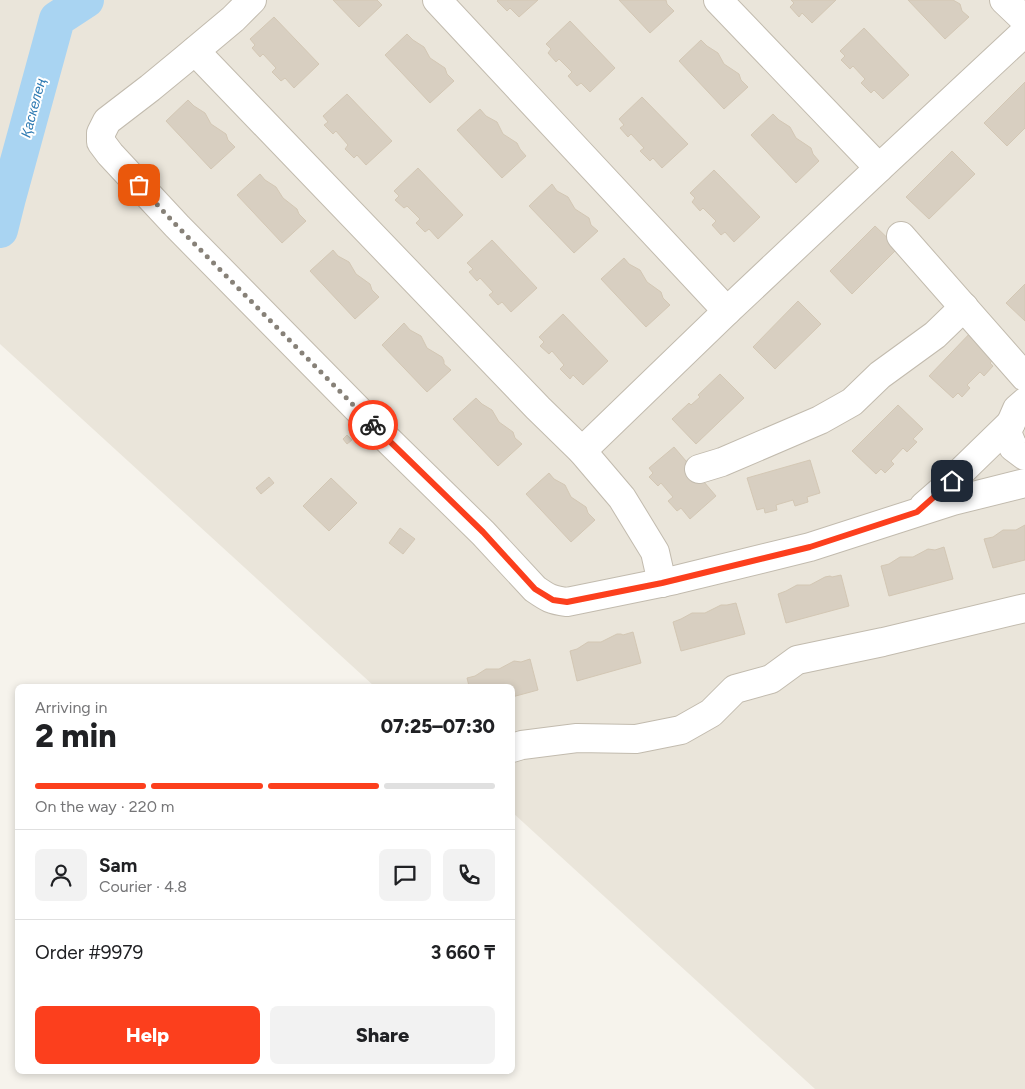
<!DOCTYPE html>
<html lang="en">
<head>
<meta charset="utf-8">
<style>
  :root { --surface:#fff; --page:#f2f2f2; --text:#202124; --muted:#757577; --line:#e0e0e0; --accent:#fc3f1d }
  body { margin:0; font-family:Figtree,sans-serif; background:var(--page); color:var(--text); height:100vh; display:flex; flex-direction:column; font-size:19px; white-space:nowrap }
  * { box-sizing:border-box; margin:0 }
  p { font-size:16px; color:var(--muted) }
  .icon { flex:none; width:28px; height:28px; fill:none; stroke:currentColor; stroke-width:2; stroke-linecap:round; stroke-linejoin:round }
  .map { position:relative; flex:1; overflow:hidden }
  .panel { position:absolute; left:15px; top:684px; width:500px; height:390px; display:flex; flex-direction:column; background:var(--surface); border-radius:8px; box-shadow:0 2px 8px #0003 }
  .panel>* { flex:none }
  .pin { position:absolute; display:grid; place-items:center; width:42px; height:42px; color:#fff; margin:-21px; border-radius:10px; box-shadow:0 2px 8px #0006 }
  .courier { position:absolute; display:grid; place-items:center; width:50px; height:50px; margin:-25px; border:4px solid #fc3f1d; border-radius:50%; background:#fff; color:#222; box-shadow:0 1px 6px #0007 }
  .head em { font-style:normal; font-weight:800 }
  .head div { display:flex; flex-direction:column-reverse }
  .head { display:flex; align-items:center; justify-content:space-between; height:85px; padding:0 20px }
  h1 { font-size:32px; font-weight:800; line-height:38px }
  .bar { display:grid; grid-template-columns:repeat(4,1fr); gap:8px 5px; align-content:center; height:60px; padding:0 20px }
  .bar i { height:6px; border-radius:4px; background:var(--line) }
  .bar .selected { background:var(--accent) }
  .bar p { grid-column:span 4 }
  .line { display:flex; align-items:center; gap:12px; padding:0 20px; border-top:1px solid var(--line) }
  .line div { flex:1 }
  .round { display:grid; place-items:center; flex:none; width:52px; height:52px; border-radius:8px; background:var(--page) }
  .button { display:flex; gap:10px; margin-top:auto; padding:10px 20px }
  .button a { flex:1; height:58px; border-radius:8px; background:var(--accent); color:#fff; font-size:20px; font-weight:800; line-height:58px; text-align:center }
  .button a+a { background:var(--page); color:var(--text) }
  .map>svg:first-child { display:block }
  .residential { fill:#eae5da }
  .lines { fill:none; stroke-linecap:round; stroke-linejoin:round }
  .river { stroke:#a9d4f2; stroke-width:36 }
  .building { fill:#d8cfc1; stroke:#d3c7b4 }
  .minor-casing { stroke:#c2bbae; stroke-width:30 }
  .minor { stroke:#fff; stroke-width:28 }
  .done { stroke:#878178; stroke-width:5; stroke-dasharray:0 9 }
  .route { stroke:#fc3f1d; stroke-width:6 }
  .labels { text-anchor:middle; stroke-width:4; stroke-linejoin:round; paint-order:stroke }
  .water-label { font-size:14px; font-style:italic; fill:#2e7ab2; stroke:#fff }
</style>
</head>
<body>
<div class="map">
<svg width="1025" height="1089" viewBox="0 0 1025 1089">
  <rect width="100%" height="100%" fill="#f6f3ec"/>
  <polygon class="residential" points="0,0 1025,0 1025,1089 815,1089 513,813 512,686 374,686 0,344"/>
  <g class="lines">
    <polyline class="river" points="0,230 8,198 57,19 86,0"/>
  </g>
  <g class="building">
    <polygon points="333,0 377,0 382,5 359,27"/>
    <polygon points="498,0 538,0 519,17 510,8 507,11 497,1"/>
    <polygon points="619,0 666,0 667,4 674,11 650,33"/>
    <polygon points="791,0 836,0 812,23 802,13 799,17 790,7 794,3"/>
    <polygon points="908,0 953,0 960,4 962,11 969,17 945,39"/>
    <polygon points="274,17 319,64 294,88 285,78 281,81 272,72 276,68 263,54 260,57 252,48 255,45 250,39"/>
    <polygon points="570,21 615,68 590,92 581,83 577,86 568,76 572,72 559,59 556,62 548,53 551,49 546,44"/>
    <polygon points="864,28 909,75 883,99 874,90 871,93 861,83 865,79 853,66 850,69 841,60 845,56 840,51"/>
    <polygon points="407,34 413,40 424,47 430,58 445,68 447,74 454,81 430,103 385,55"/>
    <polygon points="701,40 707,46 718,53 724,64 739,74 741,80 748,87 724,109 679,61"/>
    <polygon points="1025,82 1025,128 1007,146 984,123"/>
    <polygon points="347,94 392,141 366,165 357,155 354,158 345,149 348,145 336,131 333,134 324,125 328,122 323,116"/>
    <polygon points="642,97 688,144 662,168 653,158 650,161 640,151 644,148 631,134 628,137 620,128 624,125 619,119"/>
    <polygon points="188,100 194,106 205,113 211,124 226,134 228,140 235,147 211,169 166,121"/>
    <polygon points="480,109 486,116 497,122 503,134 517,143 520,149 526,156 502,178 457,130"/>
    <polygon points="773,114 779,120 790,127 796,138 811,148 813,154 819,161 796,183 751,135"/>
    <polygon points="952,151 975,174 929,219 906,197"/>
    <polygon points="418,168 463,215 438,239 429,229 425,232 416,223 420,219 407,206 404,208 395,200 399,196 394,191"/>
    <polygon points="714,170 760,217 734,242 725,232 721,235 712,225 716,221 703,208 700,211 692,202 695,198 690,193"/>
    <polygon points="260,174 265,180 276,187 283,198 297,209 299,214 306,221 282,243 237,195"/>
    <polygon points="552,184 557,191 568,197 575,209 589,218 591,225 598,231 574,253 529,206"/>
    <polygon points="875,226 898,248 852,294 830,271"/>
    <polygon points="492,240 537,288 511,312 502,302 498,305 489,295 493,292 480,278 477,281 469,272 473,269 467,263"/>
    <polygon points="333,250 338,256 349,262 356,274 370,284 372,290 379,297 355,319 310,271"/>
    <polygon points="624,258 629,264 640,270 647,282 661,292 663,298 670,305 646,327 601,279"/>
    <polygon points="1025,284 1025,321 1006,303"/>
    <polygon points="798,301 821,324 775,369 753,347"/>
    <polygon points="563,314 608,361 583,385 573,375 570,379 560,369 564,365 552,351 549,354 540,346 544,342 539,337"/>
    <polygon points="404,323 410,330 421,336 427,348 442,357 444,361 444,364 451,370 427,392 382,345"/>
    <polygon points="974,329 1000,353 990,363 993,366 984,376 980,372 967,385 970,388 962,397 958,393 953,398 929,376"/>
    <polygon points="720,374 744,398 696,444 672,419 689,403 691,405 700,397 698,395"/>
    <polygon points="476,398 482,404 492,410 499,422 513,432 515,438 522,444 498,466 453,419"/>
    <polygon points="898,405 923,429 913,439 917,442 907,452 903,448 891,461 894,464 885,473 881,469 876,474 852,451"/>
    <polygon points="347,435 352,440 347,444 343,439"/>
    <polygon points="674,447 716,496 690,519 681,508 677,511 668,501 673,497 661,483 658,486 649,477 653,473 649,468"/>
    <polygon points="810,460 820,493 807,497 808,502 795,506 793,500 776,505 777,510 765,513 764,508 757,510 747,478"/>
    <polygon points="549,473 554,479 565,485 571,497 586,507 588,513 595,520 571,542 526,494"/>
    <polygon points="269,477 274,483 261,494 256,488"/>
    <polygon points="331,478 357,503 329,531 303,506"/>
    <polygon points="1025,525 1025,560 993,568 984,539 993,537 1003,530 1016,530"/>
    <polygon points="400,528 415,539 403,554 389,543"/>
    <polygon points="944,547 953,579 889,596 881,566 889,564 900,557 913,557 928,549 935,550"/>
    <polygon points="841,575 849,606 786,623 778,594 786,591 797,585 810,585 825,577 830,576 832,577"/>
    <polygon points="736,603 745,634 681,651 673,622 681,619 692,613 705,613 721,605 727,605"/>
    <polygon points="633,632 641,663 577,681 570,651 577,649 588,642 601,642 617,634 621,634 623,635"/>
    <polygon points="530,659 538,690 512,697 512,686 469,686 467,678 475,676 486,669 499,669 514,661 521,662"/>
  </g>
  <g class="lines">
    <g class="minor-casing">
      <g id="minor">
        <path d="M252 0 233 19 184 60 150 88 107 121 101 133V142L110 154 177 226 385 437 483 533 535 589C548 598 551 600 567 602L675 580 810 547 953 501 1025 483"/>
        <polyline points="437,0 727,311"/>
        <polyline points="718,0 879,168 1025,32"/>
        <polyline points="1004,0 1025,20"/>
        <polyline points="195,51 538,408 582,451 727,311 879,168"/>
        <polyline points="901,236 1025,377"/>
        <polyline points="1025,402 1017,409 1007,432 1013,447 1025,456"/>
        <polyline points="582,451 622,498 655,552 662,583"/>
        <polyline points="699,469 722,462 820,420 852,402 880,375 935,335 964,307"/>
        <polyline points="924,506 940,492 1011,423"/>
        <polyline points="512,748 522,745 577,738 636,739 681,730 711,713 735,689 771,679 797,660 883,642 1025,608"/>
      </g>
    </g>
    <use href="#minor" class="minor"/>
  </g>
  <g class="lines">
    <polyline class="done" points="139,185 177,226 373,425"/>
    <polyline class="route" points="373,425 483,532 535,589 553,600 567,602 662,583 810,547 917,512 952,481"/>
  </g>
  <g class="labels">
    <g class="water-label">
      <text transform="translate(33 108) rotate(-75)" y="5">Қаскелең</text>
    </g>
  </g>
</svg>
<div class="pin" style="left:139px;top:185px;background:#ea580c"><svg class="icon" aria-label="bag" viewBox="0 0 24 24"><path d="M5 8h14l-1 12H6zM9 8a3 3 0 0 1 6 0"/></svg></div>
<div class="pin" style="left:952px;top:481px;background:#1f2937"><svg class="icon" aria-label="home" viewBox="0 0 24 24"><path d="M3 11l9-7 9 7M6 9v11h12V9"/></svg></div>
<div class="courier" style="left:373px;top:425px"><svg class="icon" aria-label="bike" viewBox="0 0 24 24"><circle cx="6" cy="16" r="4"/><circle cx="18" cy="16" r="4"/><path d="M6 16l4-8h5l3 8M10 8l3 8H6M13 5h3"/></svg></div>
<section class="panel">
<div class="head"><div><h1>2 min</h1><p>Arriving in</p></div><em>07:25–07:30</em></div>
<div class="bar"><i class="selected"></i><i class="selected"></i><i class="selected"></i><i></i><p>On the way · 220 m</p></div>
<div class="line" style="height:90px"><a class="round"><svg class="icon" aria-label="person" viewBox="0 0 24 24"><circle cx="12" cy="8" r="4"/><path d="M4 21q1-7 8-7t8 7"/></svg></a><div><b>Sam</b><p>Courier · 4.8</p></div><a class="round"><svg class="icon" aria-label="chat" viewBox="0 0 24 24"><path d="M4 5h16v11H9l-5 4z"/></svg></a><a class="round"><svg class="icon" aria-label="phone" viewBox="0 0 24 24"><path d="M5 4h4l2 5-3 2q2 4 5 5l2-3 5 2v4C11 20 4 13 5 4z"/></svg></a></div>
<div class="line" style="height:65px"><div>Order #9979</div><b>3 660 ₸</b></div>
<div class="button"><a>Help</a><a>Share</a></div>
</section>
</div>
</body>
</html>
